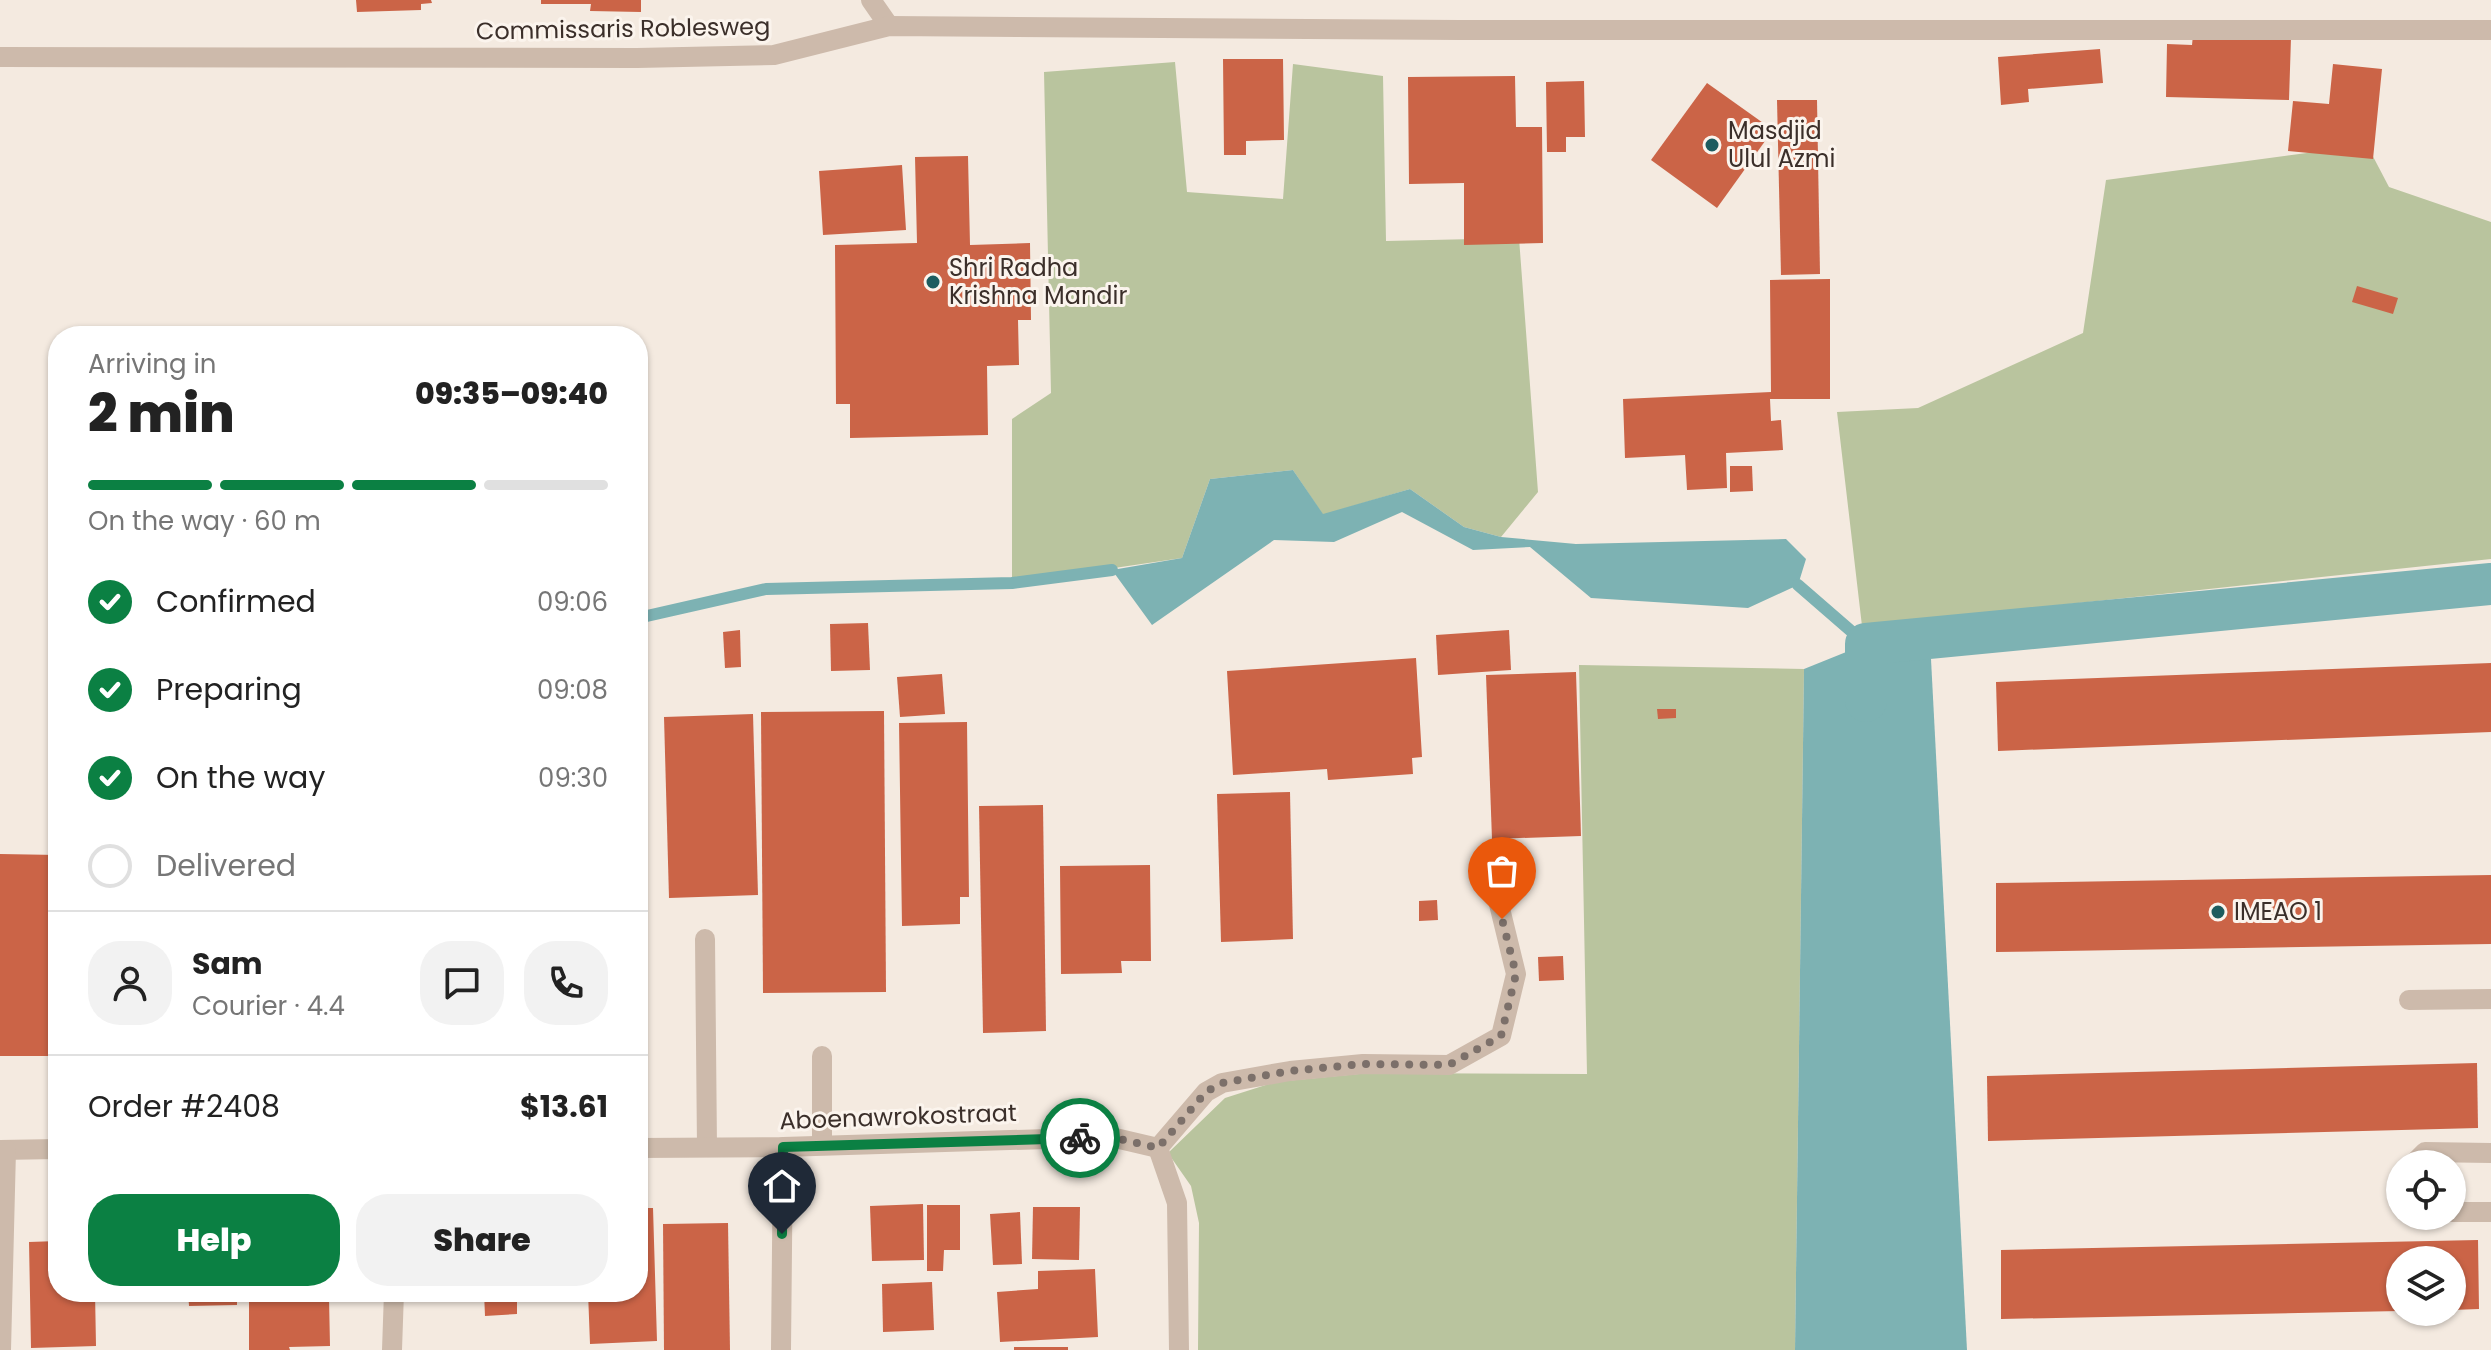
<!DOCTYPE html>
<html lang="en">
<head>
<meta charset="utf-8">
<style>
  :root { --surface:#fff; --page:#f2f2f2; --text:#222; --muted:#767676; --line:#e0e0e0; --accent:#0b8043 }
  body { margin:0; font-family:Poppins,sans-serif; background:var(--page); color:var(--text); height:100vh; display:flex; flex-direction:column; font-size:30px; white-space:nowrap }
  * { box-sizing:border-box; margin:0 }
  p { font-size:26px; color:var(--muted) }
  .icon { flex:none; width:44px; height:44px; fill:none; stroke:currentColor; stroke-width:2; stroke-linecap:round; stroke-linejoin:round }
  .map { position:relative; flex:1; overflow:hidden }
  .panel { position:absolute; left:48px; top:326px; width:600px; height:976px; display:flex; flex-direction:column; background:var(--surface); border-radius:32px; box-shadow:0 2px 6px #0004 }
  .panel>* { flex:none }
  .fabs { position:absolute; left:2386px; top:1150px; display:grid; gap:16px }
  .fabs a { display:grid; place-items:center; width:80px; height:80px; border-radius:50%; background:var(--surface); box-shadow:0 2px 6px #0004; font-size:40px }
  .pin { position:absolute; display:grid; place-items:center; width:68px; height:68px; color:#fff; margin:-82px -34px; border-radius:50% 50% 50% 0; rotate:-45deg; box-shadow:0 0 8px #0007 }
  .pin .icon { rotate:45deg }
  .courier { position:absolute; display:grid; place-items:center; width:80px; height:80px; margin:-40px; border:6px solid #0b8043; border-radius:50%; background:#fff; color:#222; box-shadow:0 2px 10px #0007 }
  .headline em { font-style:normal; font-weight:800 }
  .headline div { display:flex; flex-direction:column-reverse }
  .headline { display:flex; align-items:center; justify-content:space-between; height:136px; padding:0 40px }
  h1 { font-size:52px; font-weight:800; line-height:60px }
  .bar { display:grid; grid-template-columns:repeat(4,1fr); gap:12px 8px; align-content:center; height:96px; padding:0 40px }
  .bar i { height:10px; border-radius:6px; background:var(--line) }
  .bar .active { background:var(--accent) }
  .bar p { grid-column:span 4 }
  .line { display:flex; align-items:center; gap:20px; padding:0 40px; border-top:2px solid var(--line) }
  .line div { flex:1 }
  .round { display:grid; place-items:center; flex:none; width:84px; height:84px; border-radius:32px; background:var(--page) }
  ol { padding:0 40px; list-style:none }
  li { display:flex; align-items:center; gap:24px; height:88px }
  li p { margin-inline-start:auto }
  li .icon { padding:8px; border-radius:50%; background:var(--accent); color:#fff; stroke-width:4 }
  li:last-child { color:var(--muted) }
  li i { width:44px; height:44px; border:4px solid var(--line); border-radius:50% }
  .button { display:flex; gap:16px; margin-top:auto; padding:16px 40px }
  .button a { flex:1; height:92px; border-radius:32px; background:var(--accent); color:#fff; font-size:32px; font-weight:800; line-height:92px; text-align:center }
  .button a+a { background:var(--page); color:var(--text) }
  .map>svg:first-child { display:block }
  .green { fill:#b9c49e }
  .water { fill:#7db2b3 }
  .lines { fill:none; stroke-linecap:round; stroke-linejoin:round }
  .stream { stroke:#7db2b3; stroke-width:12 }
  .canal { stroke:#7db2b3; stroke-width:42 }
  .building { fill:#cb6447 }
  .minor { stroke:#cdbaab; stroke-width:20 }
  .done { stroke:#7c706a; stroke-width:8; stroke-dasharray:0 14.4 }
  .route { stroke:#0b8043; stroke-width:10 }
  .poi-dot { fill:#1d5c5f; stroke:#fbf4ed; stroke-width:3 }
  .labels { text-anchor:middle; stroke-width:6; stroke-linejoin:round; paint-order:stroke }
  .street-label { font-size:24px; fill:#3b2f2a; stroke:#fbf4ed }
  .poi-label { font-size:24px; fill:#3b2f2a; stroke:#fbf4ed; text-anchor:start }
</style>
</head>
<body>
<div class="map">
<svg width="2491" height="1350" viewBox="0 0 2491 1350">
  <rect width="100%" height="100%" fill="#f4eae0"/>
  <g class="green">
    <polygon points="1175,62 1187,192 1283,199 1293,64 1383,76 1386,241 1519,238 1538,492 1501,537 1464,527 1410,489 1323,515 1293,470 1210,479 1182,558 1012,583 1012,419 1051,393 1044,72"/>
    <polygon points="2367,145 2389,187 2491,222 2491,559 1862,626 1837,412 1918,408 2083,333 2106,180"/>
    <polygon points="1579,665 1804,669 1795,1350 1198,1350 1199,1223 1191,1186 1168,1153 1225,1098 1275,1082 1369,1073 1587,1074"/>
  </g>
  <g class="water">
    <polygon points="1293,470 1323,514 1410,489 1464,527 1501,537 1576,544 1786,539 1806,559 1798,585 1748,608 1591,598 1530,547 1473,550 1402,512 1334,542 1274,540 1152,625 1112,570 1182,558 1210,479"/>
    <polygon points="1866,644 1931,659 1967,1350 1795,1350 1804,669"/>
  </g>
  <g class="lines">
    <g class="stream">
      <polyline points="1798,585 1866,644"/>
      <polyline points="638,618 766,589 1012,583 1112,570"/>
    </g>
    <polyline class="canal" points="1866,701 1866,644 2491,584"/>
  </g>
  <g class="building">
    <polygon points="356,0 431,0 432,3 421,4 421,10 357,12"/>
    <polygon points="541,0 641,0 641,12 590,11 591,4 541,4"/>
    <polygon points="2193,35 2291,38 2289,100 2166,97 2167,44 2192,45"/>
    <polygon points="2100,49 2103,83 2028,89 2029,102 2001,105 1998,57"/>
    <polygon points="1223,59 1283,59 1284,140 1246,141 1246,155 1224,155"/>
    <polygon points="2333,64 2382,69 2373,159 2288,151 2293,101 2329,104"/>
    <polygon points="1515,76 1516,127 1542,127 1543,243 1464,245 1464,183 1409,184 1408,77"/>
    <polygon points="1584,81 1585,137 1566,137 1566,152 1547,152 1546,82"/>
    <polygon points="1707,83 1773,130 1717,208 1651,160"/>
    <polygon points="1777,100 1817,100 1820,274 1781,275"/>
    <polygon points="968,156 970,245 1030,243 1031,320 1018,320 1019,365 987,366 988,435 850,438 850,404 836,404 835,245 917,243 915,157"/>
    <polygon points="902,165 906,230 823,235 819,171"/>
    <polygon points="1830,279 1830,399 1770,399 1771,421 1781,420 1783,450 1726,453 1727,488 1687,490 1685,455 1625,458 1623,399 1771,392 1770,280"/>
    <polygon points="2357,286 2398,298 2393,314 2352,302"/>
    <polygon points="1730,466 1752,466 1753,491 1730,492"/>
    <polygon points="868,623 870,670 831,671 830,624"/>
    <polygon points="740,630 741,667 725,668 723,632"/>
    <polygon points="1509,630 1511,670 1438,675 1436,635"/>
    <polygon points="1416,658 1422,757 1412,758 1413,774 1328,780 1327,769 1233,775 1227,671"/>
    <polygon points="2491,663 2491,732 1998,751 1996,682"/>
    <polygon points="1576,672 1581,836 1492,839 1486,675"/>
    <polygon points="942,674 945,714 900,717 897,677"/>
    <polygon points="1657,709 1676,709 1676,718 1658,719"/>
    <polygon points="884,711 886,992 763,993 761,712"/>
    <polygon points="753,714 758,895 669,898 664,717"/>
    <polygon points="967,722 969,897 960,897 960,924 902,926 899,723"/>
    <polygon points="1290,792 1293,939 1221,942 1217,794"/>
    <polygon points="1043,805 1046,1031 983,1033 979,806"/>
    <polygon points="0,854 58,855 58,1056 0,1056"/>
    <polygon points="1150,865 1151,961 1121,961 1122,973 1061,974 1060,866"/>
    <polygon points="2491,875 2491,944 1996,952 1996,883"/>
    <polygon points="1437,900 1438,920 1419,921 1419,901"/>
    <polygon points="1563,956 1564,980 1539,981 1538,957"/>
    <polygon points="2477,1063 2478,1128 1988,1141 1987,1076"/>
    <polygon points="923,1204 924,1260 872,1261 870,1206"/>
    <polygon points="927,1205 960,1205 960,1250 944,1250 943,1271 927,1271"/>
    <polygon points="1033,1207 1080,1207 1079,1260 1032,1259"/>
    <polygon points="638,1208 653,1208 657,1341 590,1344 588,1292 638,1292"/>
    <polygon points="1020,1212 1022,1264 993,1265 990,1214"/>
    <polygon points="728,1223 730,1350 664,1350 663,1224"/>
    <polygon points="2478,1240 2479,1309 2452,1310 2452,1260 2400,1260 2400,1311 2001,1319 2001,1250"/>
    <polygon points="58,1241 58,1292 95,1292 96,1346 31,1348 29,1242"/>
    <polygon points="1095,1269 1098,1337 1000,1342 997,1292 1038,1289 1038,1271"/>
    <polygon points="932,1282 934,1330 883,1332 882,1284"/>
    <polygon points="188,1292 237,1292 237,1305 189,1306"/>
    <polygon points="259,1292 315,1292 315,1297 329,1297 330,1346 289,1347 290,1350 249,1350 249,1297 259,1297"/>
    <polygon points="484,1292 517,1292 517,1314 485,1316"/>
    <rect x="1014" y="1347" width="54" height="3"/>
  </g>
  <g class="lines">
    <g class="minor">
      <polyline points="871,0 889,26"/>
      <polyline points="0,57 637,58 774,55 889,26 1459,30 2491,30"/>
      <polyline points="705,939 707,1147"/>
      <polyline points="2409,1000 2491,999"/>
      <polyline points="822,1056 822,1145"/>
      <polyline points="638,1148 783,1147 1111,1137 1158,1148"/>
      <polyline points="1158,1148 1206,1092 1222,1083 1290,1071 1363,1064 1449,1065 1501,1036 1516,974 1496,892"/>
      <polyline points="1158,1148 1177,1203 1179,1350"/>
      <polyline points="0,1150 58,1149"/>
      <polyline points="2413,1164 2425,1152 2491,1153"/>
      <polyline points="2452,1212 2491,1212"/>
      <polyline points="1,1350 6,1150"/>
      <polyline points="392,1350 394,1292"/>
      <polyline points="781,1350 783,1147"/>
    </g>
  </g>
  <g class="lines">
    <polyline class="done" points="1080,1138 1111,1137 1158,1148 1206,1092 1222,1083 1290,1071 1363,1064 1449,1065 1501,1036 1516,974 1502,919"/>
    <polyline class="route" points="782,1234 783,1147 1080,1138"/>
  </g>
  <g class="poi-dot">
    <circle cx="1712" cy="145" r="8"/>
    <circle cx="933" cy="282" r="8"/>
    <circle cx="2218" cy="912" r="8"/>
  </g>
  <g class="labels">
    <g class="street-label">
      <text transform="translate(623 29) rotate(-1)" y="8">Commissaris Roblesweg</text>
      <text transform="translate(898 1117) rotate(-2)" y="8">Aboenawrokostraat</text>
    </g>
    <g class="poi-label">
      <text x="1728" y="139">Masdjid<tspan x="1728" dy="28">Ulul Azmi</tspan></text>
      <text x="949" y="276">Shri Radha<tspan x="949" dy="28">Krishna Mandir</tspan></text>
      <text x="2234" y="920">IMEAO 1</text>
    </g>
  </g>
</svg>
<div class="fabs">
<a><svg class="icon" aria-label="locate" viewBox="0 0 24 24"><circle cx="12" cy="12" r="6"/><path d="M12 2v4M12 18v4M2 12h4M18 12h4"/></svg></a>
<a><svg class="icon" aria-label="layers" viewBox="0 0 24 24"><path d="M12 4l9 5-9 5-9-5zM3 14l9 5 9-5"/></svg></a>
</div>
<div class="pin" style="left:1502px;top:919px;background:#ea580c"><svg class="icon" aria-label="bag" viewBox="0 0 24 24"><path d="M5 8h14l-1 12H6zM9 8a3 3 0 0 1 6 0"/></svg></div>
<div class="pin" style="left:782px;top:1234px;background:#1f2937"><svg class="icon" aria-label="home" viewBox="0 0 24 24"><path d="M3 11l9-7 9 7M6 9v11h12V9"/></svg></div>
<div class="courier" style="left:1080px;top:1138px"><svg class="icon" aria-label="bike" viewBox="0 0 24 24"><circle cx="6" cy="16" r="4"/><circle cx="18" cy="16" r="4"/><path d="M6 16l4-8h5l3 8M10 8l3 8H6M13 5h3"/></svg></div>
<section class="panel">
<div class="headline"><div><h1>2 min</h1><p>Arriving in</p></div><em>09:35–09:40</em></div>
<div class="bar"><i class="active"></i><i class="active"></i><i class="active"></i><i></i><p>On the way · 60 m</p></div>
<ol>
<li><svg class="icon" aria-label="check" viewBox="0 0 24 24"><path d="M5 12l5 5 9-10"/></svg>Confirmed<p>09:06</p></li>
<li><svg class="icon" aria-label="check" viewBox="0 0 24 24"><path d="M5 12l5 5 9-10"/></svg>Preparing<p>09:08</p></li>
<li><svg class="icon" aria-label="check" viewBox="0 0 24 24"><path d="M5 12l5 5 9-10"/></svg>On the way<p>09:30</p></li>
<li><i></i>Delivered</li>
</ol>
<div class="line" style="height:144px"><a class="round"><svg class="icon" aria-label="person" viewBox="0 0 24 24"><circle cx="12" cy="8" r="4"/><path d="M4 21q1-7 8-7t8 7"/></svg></a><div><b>Sam</b><p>Courier · 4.4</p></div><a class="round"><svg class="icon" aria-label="chat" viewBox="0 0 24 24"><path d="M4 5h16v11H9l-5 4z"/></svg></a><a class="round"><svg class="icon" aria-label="phone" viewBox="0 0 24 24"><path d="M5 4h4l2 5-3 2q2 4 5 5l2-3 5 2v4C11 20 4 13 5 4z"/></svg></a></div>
<div class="line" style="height:104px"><div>Order #2408</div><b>$13.61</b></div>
<div class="button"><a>Help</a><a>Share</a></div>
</section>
</div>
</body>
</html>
